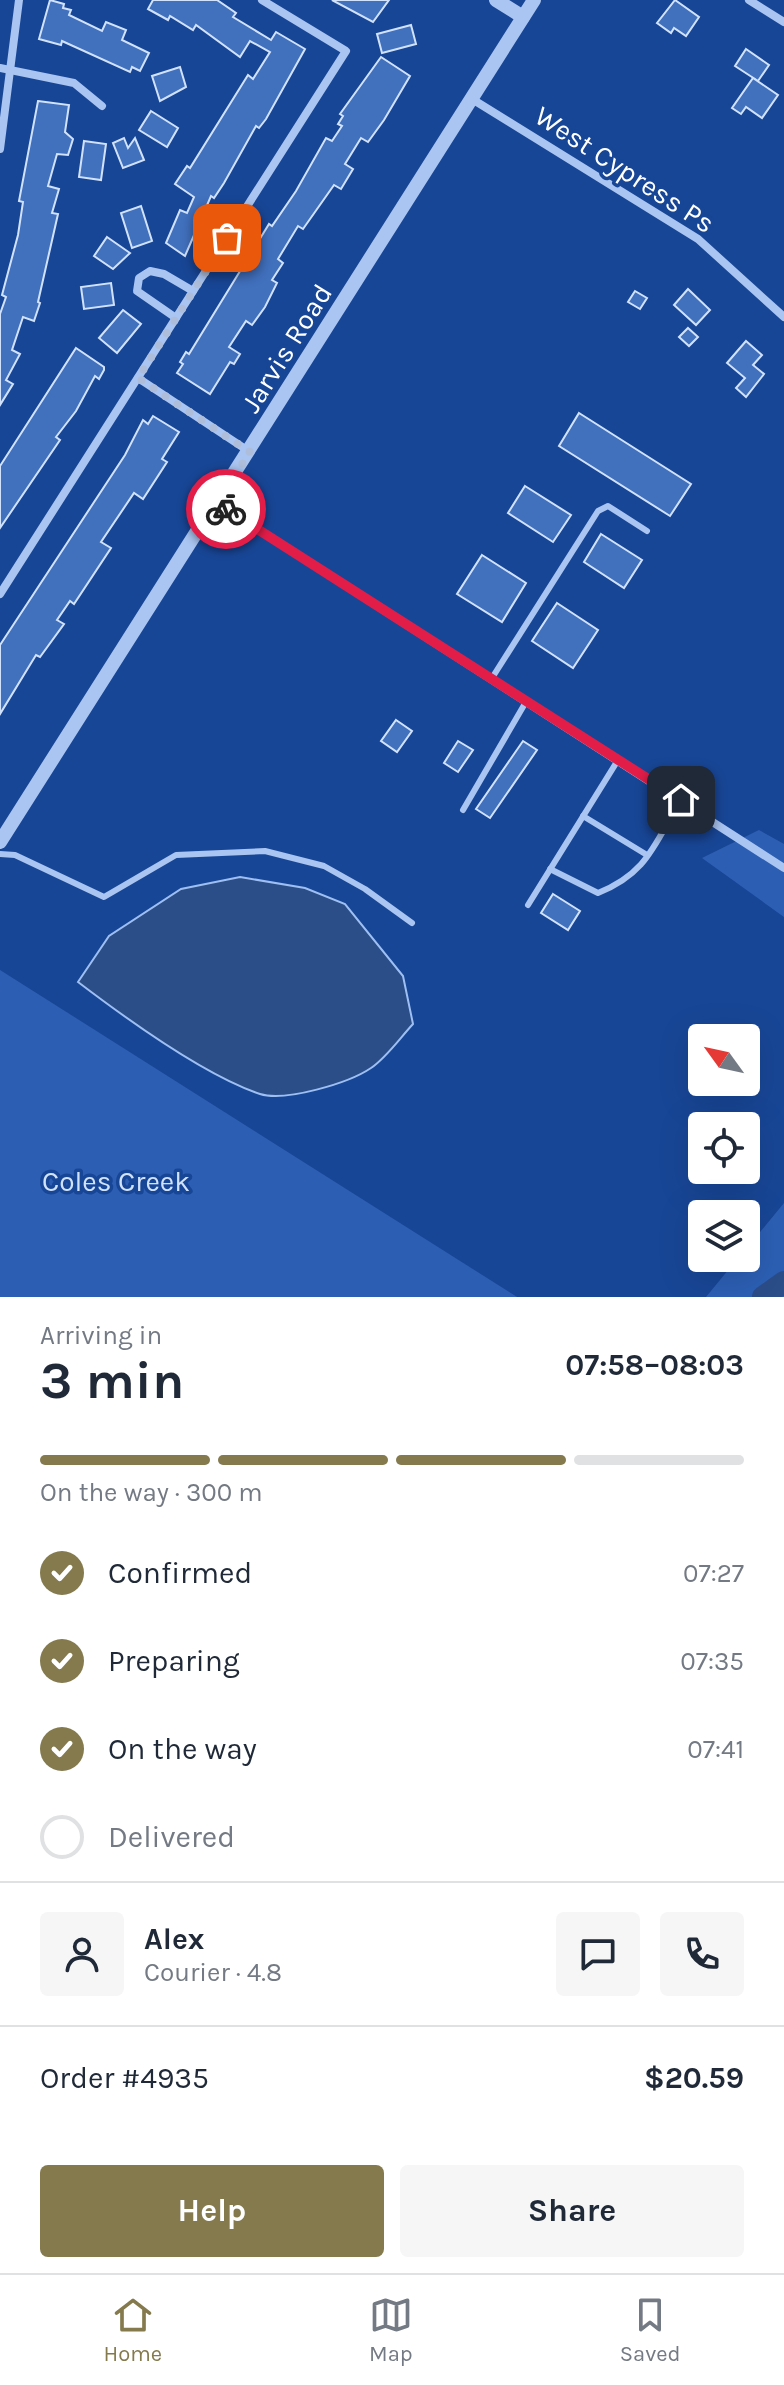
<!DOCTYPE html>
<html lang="en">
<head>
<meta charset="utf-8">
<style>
  :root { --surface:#fff; --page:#f6f6f7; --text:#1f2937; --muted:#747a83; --line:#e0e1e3; --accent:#847a4e }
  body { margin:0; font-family:Karla,sans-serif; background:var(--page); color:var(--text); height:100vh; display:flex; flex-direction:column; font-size:30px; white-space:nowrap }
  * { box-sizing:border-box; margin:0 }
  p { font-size:26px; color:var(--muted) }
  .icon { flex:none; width:44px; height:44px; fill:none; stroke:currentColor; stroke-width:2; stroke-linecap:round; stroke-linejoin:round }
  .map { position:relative; height:1297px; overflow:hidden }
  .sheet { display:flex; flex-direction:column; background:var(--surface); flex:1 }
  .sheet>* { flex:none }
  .needle { width:52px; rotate:303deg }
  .fabs { position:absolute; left:688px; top:1024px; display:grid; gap:16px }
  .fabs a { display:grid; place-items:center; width:72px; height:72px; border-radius:8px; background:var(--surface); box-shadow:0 8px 32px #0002; font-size:40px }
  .pin { position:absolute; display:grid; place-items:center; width:68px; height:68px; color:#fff; margin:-34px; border-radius:16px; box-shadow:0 4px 12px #0006 }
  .courier { position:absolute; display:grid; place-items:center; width:80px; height:80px; margin:-40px; border:6px solid #e11d48; border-radius:50%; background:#fff; color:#222; box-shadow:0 2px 10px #0007 }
  .head em { font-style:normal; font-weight:700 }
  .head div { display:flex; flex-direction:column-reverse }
  .head { display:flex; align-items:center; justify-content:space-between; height:136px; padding:0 40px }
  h1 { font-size:52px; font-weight:700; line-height:60px }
  .bar { display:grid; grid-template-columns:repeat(4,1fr); gap:12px 8px; align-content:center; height:96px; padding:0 40px }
  .bar i { height:10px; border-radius:6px; background:var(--line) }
  .bar .active { background:var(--accent) }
  .bar p { grid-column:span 4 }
  .line { display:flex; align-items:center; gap:20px; padding:0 40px; border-top:2px solid var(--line) }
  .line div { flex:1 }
  .round { display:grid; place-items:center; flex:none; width:84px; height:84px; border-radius:8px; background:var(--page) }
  ol { padding:0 40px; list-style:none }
  li { display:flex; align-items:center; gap:24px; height:88px }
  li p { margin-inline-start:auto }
  li .icon { padding:8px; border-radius:50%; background:var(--accent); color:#fff; stroke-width:4 }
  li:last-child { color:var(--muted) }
  li i { width:44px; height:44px; border:4px solid var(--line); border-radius:50% }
  .cta { display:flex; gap:16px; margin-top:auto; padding:16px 40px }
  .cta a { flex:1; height:92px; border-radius:8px; background:var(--accent); color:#fff; font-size:32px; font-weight:700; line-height:92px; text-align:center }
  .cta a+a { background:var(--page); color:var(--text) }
  .tab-bar { display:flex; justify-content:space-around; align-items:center; height:112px; border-top:2px solid var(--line); background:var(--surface); font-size:22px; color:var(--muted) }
  .tab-bar a { display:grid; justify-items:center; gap:4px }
  .tab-bar .active { color:var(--accent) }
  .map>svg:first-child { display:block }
  .green { fill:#2c5fb4 }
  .water { fill:#2b4d88; stroke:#9dbff3; stroke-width:2 }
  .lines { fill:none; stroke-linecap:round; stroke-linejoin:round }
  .river { stroke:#2b4d88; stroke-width:22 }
  .building { fill:#4170bd; stroke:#d1e2fc; stroke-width:2 }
  .service { stroke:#aac5f1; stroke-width:6 }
  .minor { stroke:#aac5f1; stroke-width:8 }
  .tertiary { stroke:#aac5f1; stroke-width:14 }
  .done { stroke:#aebeda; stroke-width:8; stroke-dasharray:0 14.4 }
  .route { stroke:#e11d48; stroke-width:10 }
  .labels { text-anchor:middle; stroke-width:7; stroke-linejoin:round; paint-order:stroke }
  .street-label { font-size:28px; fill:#fff; stroke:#184696 }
  .park-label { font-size:28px; fill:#d1e2fc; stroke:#184696 }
</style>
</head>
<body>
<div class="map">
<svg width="784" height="1297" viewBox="0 0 784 1297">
  <rect width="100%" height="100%" fill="#184696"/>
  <g class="green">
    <polygon points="759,830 784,844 784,917 702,858"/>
    <polygon points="0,970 517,1297 0,1297"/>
    <polygon points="784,1203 784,1297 706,1297 738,1258 746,1258 746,1249"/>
  </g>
  <path class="water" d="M240 877 305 888 345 904 403 976 413 1024C400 1038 386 1058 371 1068 349 1083 285 1102 260 1094 206 1076 124 1017 78 982L109 936 181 889Z"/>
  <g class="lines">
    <polyline class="river" points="763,1297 784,1282"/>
  </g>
  <g class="building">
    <polygon points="50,0 64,4 63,8 71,10 69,15 102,31 106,22 126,30 122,40 149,53 140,71 132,67 130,72 62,41 61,45 39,39"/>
    <polygon points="153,0 217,0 236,13 233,17 271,40 276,32 305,49 266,119 259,128 256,126 224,183 214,198 211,196 185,256 166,243 180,210 187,213 194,197 175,184 187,166 190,168 248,75 253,79 270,52 250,41 240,57 196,25 193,30 170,16 168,20 148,9"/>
    <polygon points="332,0 389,0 373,22"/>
    <polygon points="675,0 699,17 686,36 674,28 671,33 657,23"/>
    <polygon points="411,25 416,44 382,53 377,34"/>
    <polygon points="746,49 769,65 758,81 735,66"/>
    <polygon points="381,57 410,76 384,120 368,142 361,138 345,164 353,169 341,189 334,185 303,229 298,226 278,259 283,263 272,280 277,283 265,307 252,325 246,321 229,347 240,354 234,364 230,362 210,394 177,373 183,364 180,362 186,352 189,354 269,224 272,226 296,191 326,138 332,141 342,126 338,124 343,116 340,114"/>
    <polygon points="180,67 186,87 160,101 152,76"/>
    <polygon points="753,78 778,95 762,118 746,107 741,114 732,108"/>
    <polygon points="38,101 69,105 65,132 73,139 68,155 57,154 48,186 59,189 52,213 58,214 38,302 40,303 34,321 23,317 12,350 20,354 6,380 13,384 0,405 0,314 6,297 2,295 18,235 23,202 19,201"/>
    <polygon points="151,111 178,128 167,147 139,130"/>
    <polygon points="124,138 128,148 135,138 144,160 123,168 113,143"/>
    <polygon points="84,141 106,144 101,180 79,177"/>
    <polygon points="141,206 152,241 132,248 121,213"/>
    <polygon points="107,237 130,253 113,269 94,256"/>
    <polygon points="111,283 114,305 84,309 81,287"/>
    <polygon points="688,289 710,310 696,325 674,305"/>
    <polygon points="635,291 647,298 640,309 628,302"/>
    <polygon points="123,310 141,324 117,353 99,338"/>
    <polygon points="688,328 698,337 689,346 679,337"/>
    <polygon points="746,341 762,355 753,365 764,374 746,397 736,388 745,378 727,363"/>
    <polygon points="76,348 104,367 104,370 99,379 95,376 76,411 56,437 60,440 0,528 0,466"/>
    <polygon points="579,413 691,484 670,516 559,446"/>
    <polygon points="153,416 179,432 162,459 167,462 143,499 134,493 101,542 111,548 74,604 70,601 57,620 64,624 40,657 36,655 0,714 0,645 125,455 143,420 148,424"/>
    <polygon points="525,486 571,515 553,542 508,513"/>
    <polygon points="601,534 642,560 624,588 584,562"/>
    <polygon points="482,555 526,583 502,622 457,594"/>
    <polygon points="557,603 598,630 573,668 532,641"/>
    <polygon points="396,720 412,731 397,752 381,741"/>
    <polygon points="458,741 473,750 458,772 444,763"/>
    <polygon points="523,741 537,750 490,818 476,809"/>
    <polygon points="553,894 580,911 568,930 541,913"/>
  </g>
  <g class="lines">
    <g class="service">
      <polyline points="492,678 598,511 608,506 647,531"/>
      <polyline points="463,810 527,700"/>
      <polyline points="583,816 647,855"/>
      <polyline points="0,854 15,855 104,897 176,855 265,851 324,866 365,889 412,923"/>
      <path d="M550 869 598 893C648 873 654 844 681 800"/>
      <polyline points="528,905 618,760"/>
    </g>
    <g class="minor">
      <polyline points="749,0 784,22"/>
      <polyline points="0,68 74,83 102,106"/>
      <polyline points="472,99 698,239 784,317"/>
      <polyline points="0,149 19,0"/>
      <polyline points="176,318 137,291 139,278 150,271 164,274 193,291"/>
      <polyline points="138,378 250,452"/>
      <polyline points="217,503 784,868"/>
      <polyline points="0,594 346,51 262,0"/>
    </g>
    <g class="tertiary">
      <polyline points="496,0 523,17"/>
      <polyline points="0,842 534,0"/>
    </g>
  </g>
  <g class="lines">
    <polyline class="done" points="226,509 217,503 250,452 138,378 227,238"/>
    <polyline class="route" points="226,509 681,800"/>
  </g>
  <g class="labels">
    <g class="street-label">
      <text transform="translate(625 169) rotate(33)" y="10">West Cypress Ps</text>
      <text transform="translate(286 348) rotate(-58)" y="10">Jarvis Road</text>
    </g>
    <g class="park-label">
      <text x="116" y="1191">Coles Creek</text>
    </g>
  </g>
</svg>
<div class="fabs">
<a><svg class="needle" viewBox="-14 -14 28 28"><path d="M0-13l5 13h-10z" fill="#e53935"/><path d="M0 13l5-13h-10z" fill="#747a83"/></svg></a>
<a><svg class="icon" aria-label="locate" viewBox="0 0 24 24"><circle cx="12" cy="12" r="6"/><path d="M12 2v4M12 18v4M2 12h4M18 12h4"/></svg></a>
<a><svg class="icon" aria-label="layers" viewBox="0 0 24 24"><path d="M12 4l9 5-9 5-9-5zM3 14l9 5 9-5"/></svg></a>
</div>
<div class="pin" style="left:227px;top:238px;background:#ea580c"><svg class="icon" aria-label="bag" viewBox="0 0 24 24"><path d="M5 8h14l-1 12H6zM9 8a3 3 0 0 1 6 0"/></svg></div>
<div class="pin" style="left:681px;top:800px;background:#1f2937"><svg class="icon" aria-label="home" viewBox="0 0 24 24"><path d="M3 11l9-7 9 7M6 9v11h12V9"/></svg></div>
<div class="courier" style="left:226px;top:509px"><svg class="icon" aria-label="bike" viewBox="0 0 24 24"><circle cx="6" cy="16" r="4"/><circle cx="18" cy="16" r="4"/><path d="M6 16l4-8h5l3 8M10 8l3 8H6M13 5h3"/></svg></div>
</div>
<section class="sheet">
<div class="head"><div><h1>3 min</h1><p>Arriving in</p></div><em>07:58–08:03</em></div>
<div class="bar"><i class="active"></i><i class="active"></i><i class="active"></i><i></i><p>On the way · 300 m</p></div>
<ol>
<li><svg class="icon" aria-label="check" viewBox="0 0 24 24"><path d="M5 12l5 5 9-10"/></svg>Confirmed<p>07:27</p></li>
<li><svg class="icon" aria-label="check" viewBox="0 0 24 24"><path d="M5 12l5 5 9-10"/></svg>Preparing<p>07:35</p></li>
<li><svg class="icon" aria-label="check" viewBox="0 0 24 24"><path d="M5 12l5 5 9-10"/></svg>On the way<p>07:41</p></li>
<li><i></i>Delivered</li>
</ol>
<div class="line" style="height:144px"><a class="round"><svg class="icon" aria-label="person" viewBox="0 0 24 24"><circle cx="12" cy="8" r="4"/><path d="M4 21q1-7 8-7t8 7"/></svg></a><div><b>Alex</b><p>Courier · 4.8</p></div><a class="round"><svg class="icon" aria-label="chat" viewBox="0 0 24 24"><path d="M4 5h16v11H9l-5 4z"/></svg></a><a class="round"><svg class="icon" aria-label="phone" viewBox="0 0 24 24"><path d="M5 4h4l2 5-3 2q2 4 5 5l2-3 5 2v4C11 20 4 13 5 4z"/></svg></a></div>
<div class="line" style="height:104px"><div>Order #4935</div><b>$20.59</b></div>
<div class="cta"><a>Help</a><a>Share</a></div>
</section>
<nav class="tab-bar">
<a class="active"><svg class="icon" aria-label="home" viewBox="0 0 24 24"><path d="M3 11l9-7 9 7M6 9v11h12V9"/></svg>Home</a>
<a><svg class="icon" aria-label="map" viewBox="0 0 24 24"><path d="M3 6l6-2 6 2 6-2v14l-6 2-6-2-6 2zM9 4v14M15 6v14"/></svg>Map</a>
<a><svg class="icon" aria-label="saved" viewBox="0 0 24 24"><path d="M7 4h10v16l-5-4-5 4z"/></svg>Saved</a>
</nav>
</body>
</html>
